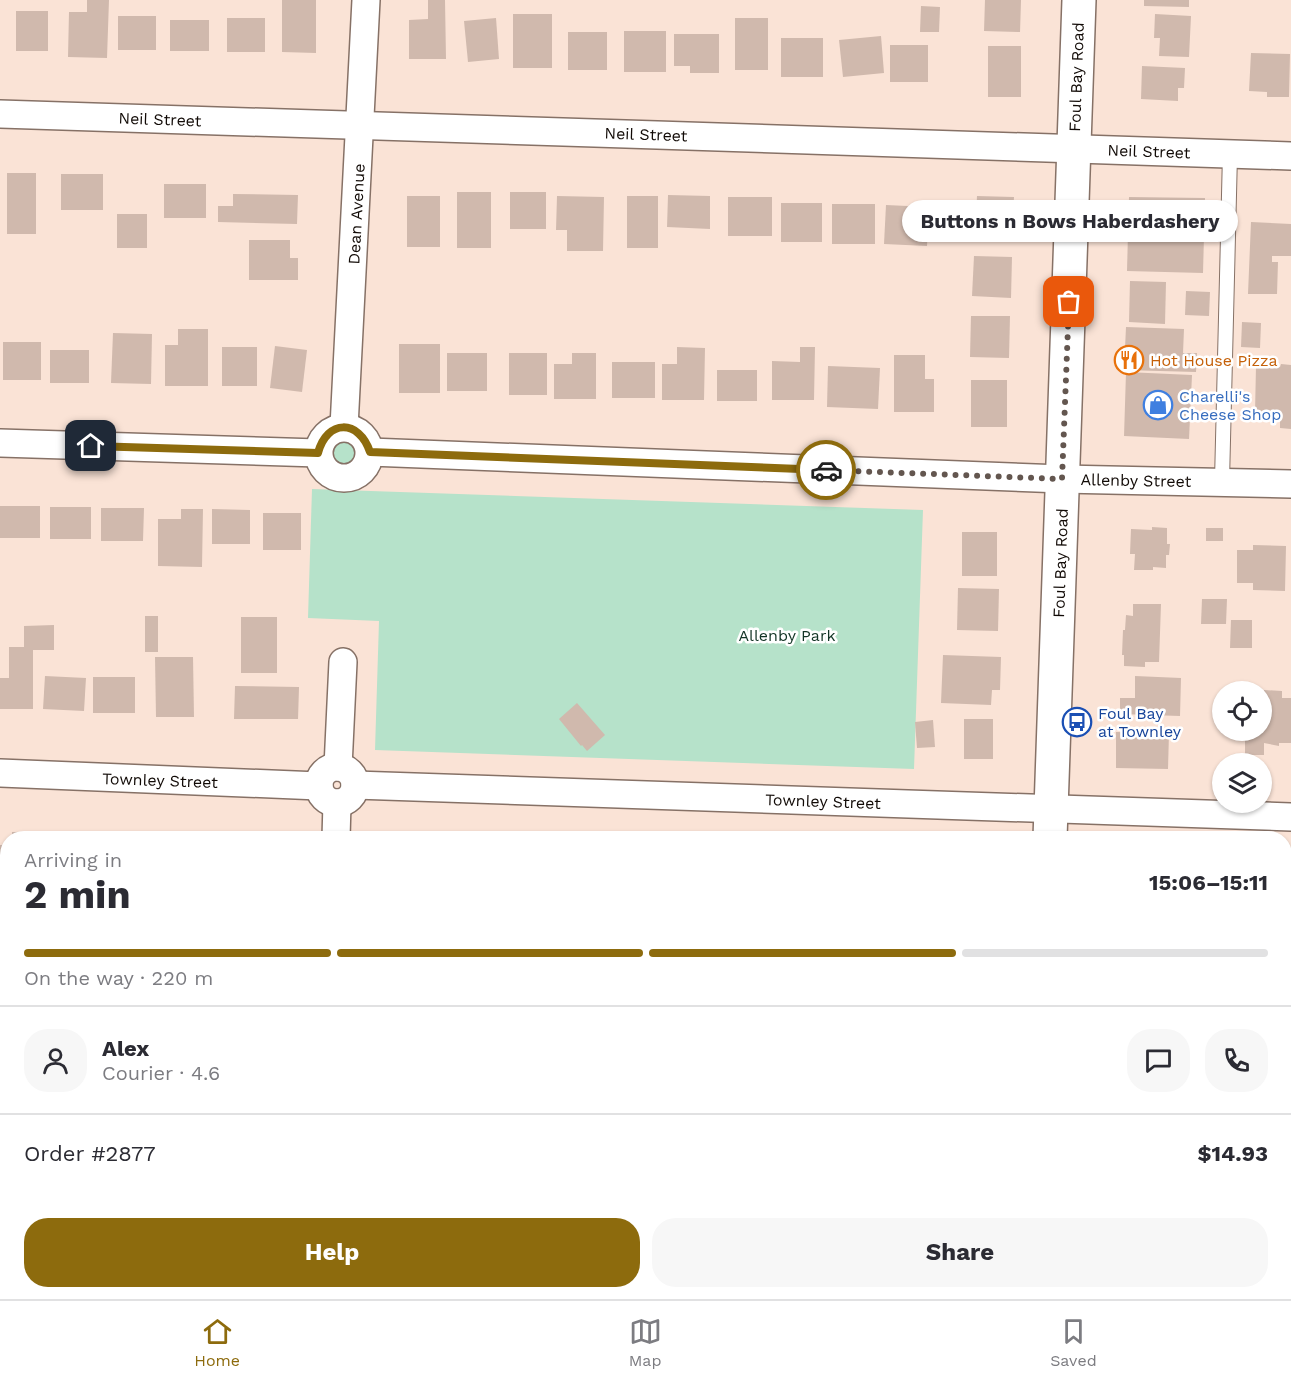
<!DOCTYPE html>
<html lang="en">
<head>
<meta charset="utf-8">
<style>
  :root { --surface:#fff; --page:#f7f7f7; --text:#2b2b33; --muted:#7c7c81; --line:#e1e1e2; --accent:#8d6b0d }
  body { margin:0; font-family:"Work Sans",sans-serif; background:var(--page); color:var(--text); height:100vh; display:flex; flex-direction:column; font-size:22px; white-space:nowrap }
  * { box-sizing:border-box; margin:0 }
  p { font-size:20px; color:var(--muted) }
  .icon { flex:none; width:33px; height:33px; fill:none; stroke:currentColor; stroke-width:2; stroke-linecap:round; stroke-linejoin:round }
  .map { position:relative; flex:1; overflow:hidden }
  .sheet { position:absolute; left:0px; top:831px; width:1292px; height:468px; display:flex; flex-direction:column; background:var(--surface); border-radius:24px 24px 0 0; box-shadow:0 2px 4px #0004 }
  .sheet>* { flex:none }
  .fabs { position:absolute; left:1212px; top:681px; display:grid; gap:12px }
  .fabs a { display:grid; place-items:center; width:60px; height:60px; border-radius:50%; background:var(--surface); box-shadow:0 2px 4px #0004; font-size:30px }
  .pin { position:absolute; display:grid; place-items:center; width:51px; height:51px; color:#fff; margin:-26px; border-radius:12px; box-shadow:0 3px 9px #0006 }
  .courier { position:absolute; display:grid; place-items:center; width:60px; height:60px; margin:-30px; border:4px solid #8d6b0d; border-radius:50%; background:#fff; color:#222; box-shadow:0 2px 8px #0007 }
  .bubble { position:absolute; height:42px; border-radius:21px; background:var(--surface); box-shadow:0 2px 4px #0004; font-size:20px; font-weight:700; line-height:42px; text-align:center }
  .summary em { font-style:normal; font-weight:700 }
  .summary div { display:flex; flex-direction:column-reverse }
  .summary { display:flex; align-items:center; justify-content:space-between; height:102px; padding:0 24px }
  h1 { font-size:39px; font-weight:700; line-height:45px }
  .bar { display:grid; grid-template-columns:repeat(4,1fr); gap:9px 6px; align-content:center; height:72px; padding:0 24px }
  .bar i { height:8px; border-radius:4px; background:var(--line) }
  .bar .on { background:var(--accent) }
  .bar p { grid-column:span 4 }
  .line { display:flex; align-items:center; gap:15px; padding:0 24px; border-top:2px solid var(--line) }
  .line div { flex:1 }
  .round { display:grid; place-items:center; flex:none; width:63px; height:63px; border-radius:24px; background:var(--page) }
  .cta { display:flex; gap:12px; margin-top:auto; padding:12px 24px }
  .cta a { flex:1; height:69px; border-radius:24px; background:var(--accent); color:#fff; font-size:24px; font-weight:700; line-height:69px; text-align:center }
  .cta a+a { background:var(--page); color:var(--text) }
  .tabs { display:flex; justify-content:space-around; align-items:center; height:84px; border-top:2px solid var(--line); background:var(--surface); font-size:16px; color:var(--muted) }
  .tabs a { display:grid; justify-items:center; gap:3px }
  .tabs .on { color:var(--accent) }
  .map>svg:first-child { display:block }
  .green { fill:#b6e2ca }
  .building { fill:#d0b9ad }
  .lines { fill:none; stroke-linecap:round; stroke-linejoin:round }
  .lane-casing { stroke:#867166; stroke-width:16 }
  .street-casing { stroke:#867166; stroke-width:30 }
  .secondary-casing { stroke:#867166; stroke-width:36 }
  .lane { stroke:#fff; stroke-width:14 }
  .street { stroke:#fff; stroke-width:27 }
  .secondary { stroke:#fff; stroke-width:33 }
  .done { stroke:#63564f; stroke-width:6; stroke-dasharray:0 10.8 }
  .route { stroke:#8d6b0d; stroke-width:8 }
  .labels { text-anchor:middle; stroke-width:5; stroke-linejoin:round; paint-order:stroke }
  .street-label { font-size:16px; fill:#110a06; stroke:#fff }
  .food-label { font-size:16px; fill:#c56008; stroke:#fff; text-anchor:start }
  .shop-label { font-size:16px; fill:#366cbe; stroke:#fff; text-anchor:start }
  .park-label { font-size:16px; fill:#123425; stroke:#fff }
  .transit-label { font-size:16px; fill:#164399; stroke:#fff; text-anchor:start }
</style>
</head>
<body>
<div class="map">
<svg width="1291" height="1299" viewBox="0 0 1291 1299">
  <rect width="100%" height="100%" fill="#fae3d6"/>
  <g class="green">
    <path d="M340 437H352C365 449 355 471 337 468L329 458C330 449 333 442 340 437Z"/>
    <polygon points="312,489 923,510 914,769 375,750 379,621 308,618"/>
  </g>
  <g class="building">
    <polygon points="87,0 109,0 107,58 68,57 69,12 87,12"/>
    <polygon points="282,0 316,0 316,53 282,52"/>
    <polygon points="428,0 445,0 446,59 409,59 409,20 428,19"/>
    <polygon points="985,0 1021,0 1020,32 984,31"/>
    <polygon points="1144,0 1189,0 1189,7 1144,6"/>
    <polygon points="921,6 940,7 939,32 920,32"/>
    <rect x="16" y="11" width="32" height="40"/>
    <rect x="513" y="14" width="39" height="54"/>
    <polygon points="1155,14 1191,16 1189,57 1159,56 1160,38 1154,38"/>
    <rect x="118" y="16" width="38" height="34"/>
    <rect x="227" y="18" width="38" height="34"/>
    <polygon points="496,18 499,59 468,62 464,21"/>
    <rect x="735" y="18" width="33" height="52"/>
    <rect x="170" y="20" width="39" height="31"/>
    <rect x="624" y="31" width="42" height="41"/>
    <rect x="568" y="32" width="39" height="38"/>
    <polygon points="674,34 719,34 719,73 690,73 690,66 674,66"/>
    <polygon points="881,36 884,73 843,77 839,40"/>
    <rect x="781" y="38" width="42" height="39"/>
    <rect x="890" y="45" width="38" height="37"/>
    <rect x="988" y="46" width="33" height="51"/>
    <polygon points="1251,53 1290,54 1289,97 1267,97 1267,92 1249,91"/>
    <polygon points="1142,66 1185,68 1184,88 1178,88 1178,101 1141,99"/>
    <rect x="7" y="173" width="29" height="61"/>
    <rect x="61" y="174" width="42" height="36"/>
    <rect x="164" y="184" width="42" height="34"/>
    <rect x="457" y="192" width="34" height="56"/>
    <rect x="510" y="192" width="36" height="37"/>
    <polygon points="233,194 298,195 297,224 218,222 218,206 233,206"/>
    <polygon points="668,195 710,196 710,229 667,227"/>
    <rect x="407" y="196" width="33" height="51"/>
    <polygon points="557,196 604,197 603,251 567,251 567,230 556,230"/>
    <rect x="627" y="196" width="31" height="52"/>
    <polygon points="977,196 1014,197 1012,237 975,236"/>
    <rect x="728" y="197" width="44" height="39"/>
    <polygon points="1129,197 1205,198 1203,273 1127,271"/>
    <rect x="781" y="203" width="41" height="39"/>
    <rect x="832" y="204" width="43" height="40"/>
    <polygon points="886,205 929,207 927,246 884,244"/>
    <rect x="117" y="214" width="30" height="34"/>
    <polygon points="1251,222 1291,224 1291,256 1272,256 1272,262 1278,262 1277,294 1248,294"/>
    <polygon points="249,240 290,240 290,258 298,258 298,280 249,280"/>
    <polygon points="974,256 1012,257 1011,298 972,296"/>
    <polygon points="1130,281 1166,282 1165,324 1129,322"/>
    <polygon points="1186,291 1210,292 1209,316 1185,315"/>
    <polygon points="971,316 1010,316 1009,358 970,357"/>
    <polygon points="1242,322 1261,323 1260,348 1241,347"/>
    <polygon points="1126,327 1184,329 1183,353 1197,353 1196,372 1124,370"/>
    <polygon points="178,329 208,329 208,386 165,386 165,345 178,345"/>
    <polygon points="113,333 152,334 151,384 111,383"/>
    <rect x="3" y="342" width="38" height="38"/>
    <rect x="399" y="344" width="41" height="49"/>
    <polygon points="275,346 307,350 302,392 270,388"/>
    <rect x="222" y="347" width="35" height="39"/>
    <polygon points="677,347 705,348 704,400 662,400 662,364 677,364"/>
    <polygon points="800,347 815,347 814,400 772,400 772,361 800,362"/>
    <rect x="50" y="350" width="39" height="33"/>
    <rect x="447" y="353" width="40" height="38"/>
    <rect x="509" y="353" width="38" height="42"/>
    <polygon points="572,353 596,353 596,399 554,399 554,364 572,364"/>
    <polygon points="894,355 925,355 925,379 934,379 934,412 894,412"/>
    <rect x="612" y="362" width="43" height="36"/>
    <polygon points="1281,364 1291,365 1291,429 1280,428 1280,419 1272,419 1272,414 1255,413 1256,366 1280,367"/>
    <polygon points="828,366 880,368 878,409 827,407"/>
    <rect x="717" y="370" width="40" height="31"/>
    <polygon points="1126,372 1192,375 1189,439 1124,436"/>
    <rect x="971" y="380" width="36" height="47"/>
    <rect x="0" y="506" width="40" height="32"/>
    <rect x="50" y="507" width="41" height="32"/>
    <polygon points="101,508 144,508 143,541 101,541"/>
    <polygon points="181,509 203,509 202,567 158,566 158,519 181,519"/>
    <polygon points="212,509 250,510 250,544 212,544"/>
    <rect x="263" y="513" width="38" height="37"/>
    <polygon points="1152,527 1167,528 1167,544 1170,544 1169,555 1166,555 1166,568 1153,567 1153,570 1134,570 1135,554 1130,554 1131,529 1152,530"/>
    <rect x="1206" y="528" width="17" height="13"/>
    <rect x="962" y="532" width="35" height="44"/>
    <polygon points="1253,545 1286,546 1285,591 1253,590 1253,583 1237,583 1237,550 1253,550"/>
    <polygon points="958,588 999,589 998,631 957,630"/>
    <polygon points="1202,599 1227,599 1226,624 1201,624"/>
    <polygon points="1133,604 1161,604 1159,662 1145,662 1145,667 1124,666 1124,655 1122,655 1123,630 1125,630 1126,615 1133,616"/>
    <rect x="145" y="616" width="13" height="36"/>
    <rect x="241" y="617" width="36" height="56"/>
    <polygon points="1231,620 1252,620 1252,648 1230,648"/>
    <polygon points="54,625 54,650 33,650 33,709 0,709 0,678 9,678 9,647 24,647 24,626"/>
    <polygon points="943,655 1001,657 1000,690 992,690 991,705 941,703"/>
    <polygon points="155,657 193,657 194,717 156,717"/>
    <polygon points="45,676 86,678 84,711 43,709"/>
    <polygon points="1135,676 1181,678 1180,716 1120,714 1120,698 1135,698"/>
    <rect x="93" y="677" width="42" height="36"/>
    <polygon points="235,686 299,687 298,719 234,719"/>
    <polygon points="1264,690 1282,691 1282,698 1291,698 1291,743 1279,743 1279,746 1264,743 1264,755 1245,755 1245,730 1262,730 1262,698 1264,698"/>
    <polygon points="577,703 605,735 587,751 582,745 581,746 559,719"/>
    <rect x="964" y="719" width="29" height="40"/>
    <polygon points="933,720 935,747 917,748 915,722"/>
    <polygon points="1116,732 1169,733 1168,769 1116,768"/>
    <rect x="12" y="832" width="15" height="6"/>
    <rect x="45" y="835" width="35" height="3"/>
    <rect x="0" y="845" width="8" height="34"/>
    <polygon points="1286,879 1291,879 1291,911 1285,911"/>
    <rect x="0" y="986" width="8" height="56"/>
    <rect x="1284" y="1049" width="7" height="37"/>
    <rect x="0" y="1165" width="8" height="35"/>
    <polygon points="1286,1221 1291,1221 1291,1277 1288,1277 1288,1255 1284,1255 1284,1225 1286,1225"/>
    <polygon points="1100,1292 1138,1292 1137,1299 1100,1299"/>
  </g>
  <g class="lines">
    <g class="lane-casing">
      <polyline id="lane" points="1222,481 1230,154"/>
    </g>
    <g class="street-casing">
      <g id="street">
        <path d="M0 114C430 129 861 140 1291 156"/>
        <polyline points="344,427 366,0"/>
        <circle cx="344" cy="453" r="25"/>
        <polyline points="0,443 318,453"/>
        <polyline points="370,452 1062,479 1291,484"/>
        <polyline points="338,767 343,662"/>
        <circle cx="337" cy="785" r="18"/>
        <polyline points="0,773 319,786"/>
        <polyline points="355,785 1291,817"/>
        <polyline points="336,838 337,803"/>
        <polyline points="0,1110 8,1110"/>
        <polyline points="1284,1146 1291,1146"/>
      </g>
    </g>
    <g class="secondary-casing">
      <g id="secondary">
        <polyline points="1050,838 1079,0"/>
        <polyline points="1035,1299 1035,1292"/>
      </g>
    </g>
    <use href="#lane" class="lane"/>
    <use href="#street" class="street"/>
    <use href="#secondary" class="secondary"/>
  </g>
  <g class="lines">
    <polyline class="done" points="826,470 1062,479 1069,302"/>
    <path class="route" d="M91 446 318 453C327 419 359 419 370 452L826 470"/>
  </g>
  <defs>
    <g id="restaurant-ring" transform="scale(1.5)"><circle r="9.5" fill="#fff" stroke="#e8710a" stroke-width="1.5"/><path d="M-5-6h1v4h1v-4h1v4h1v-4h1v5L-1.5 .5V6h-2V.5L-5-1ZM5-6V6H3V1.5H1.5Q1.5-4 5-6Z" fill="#e8710a"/></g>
    <g id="shop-ring" transform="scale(1.5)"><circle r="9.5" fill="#fff" stroke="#3f7fe0" stroke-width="1.5"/><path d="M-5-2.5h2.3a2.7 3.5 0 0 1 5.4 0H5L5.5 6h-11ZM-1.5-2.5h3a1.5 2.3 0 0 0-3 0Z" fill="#3f7fe0"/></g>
    <g id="bus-ring" transform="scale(1.5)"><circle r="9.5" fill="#fff" stroke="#1a4fb4" stroke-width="1.5"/><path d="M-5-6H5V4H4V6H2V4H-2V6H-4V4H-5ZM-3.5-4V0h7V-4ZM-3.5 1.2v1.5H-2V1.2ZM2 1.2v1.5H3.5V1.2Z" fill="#1a4fb4"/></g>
  </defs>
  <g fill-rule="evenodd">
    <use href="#restaurant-ring" x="1129" y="360"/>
    <use href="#shop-ring" x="1158" y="405"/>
    <use href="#bus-ring" x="1077" y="722"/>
  </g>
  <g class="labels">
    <g class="street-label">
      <text transform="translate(1076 77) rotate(-88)" y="6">Foul Bay Road</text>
      <text transform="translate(160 119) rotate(2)" y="6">Neil Street</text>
      <text transform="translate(646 134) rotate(2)" y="6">Neil Street</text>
      <text transform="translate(1149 151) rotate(2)" y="6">Neil Street</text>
      <text transform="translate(356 214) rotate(-87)" y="6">Dean Avenue</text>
      <text transform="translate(1136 480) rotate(1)" y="6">Allenby Street</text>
      <text transform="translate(1060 563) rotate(-88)" y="6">Foul Bay Road</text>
      <text transform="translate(160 780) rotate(2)" y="6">Townley Street</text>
      <text transform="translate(823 801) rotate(2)" y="6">Townley Street</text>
    </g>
    <g class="food-label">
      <text x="1150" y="366">Hot House Pizza</text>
    </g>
    <g class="shop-label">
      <text x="1179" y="402">Charelli's<tspan x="1179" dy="18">Cheese Shop</tspan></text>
    </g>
    <g class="park-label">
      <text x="787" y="641">Allenby Park</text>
    </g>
    <g class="transit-label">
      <text x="1098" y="719">Foul Bay<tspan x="1098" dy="18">at Townley</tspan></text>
    </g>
  </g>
</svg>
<div class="fabs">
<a><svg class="icon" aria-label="locate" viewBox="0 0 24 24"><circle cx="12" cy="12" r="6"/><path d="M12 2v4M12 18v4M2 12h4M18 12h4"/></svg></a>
<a><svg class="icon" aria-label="layers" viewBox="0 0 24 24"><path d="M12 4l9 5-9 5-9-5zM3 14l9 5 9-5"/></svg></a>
</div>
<div class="pin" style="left:1069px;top:302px;background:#ea580c"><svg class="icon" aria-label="bag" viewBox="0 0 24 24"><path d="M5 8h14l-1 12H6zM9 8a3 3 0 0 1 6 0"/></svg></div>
<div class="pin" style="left:91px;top:446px;background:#1f2937"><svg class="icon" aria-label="home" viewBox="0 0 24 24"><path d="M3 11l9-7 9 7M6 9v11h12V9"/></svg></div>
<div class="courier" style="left:826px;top:470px"><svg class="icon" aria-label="car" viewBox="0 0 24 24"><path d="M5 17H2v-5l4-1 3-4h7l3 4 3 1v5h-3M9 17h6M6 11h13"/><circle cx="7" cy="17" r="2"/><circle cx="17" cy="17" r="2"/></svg></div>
<div class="bubble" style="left:902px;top:200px;width:336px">Buttons n Bows Haberdashery</div>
<section class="sheet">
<div class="summary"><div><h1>2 min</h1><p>Arriving in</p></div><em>15:06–15:11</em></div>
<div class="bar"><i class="on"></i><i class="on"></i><i class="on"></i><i></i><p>On the way · 220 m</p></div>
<div class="line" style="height:108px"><a class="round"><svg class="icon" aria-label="person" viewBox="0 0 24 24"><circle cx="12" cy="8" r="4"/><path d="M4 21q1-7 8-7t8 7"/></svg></a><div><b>Alex</b><p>Courier · 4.6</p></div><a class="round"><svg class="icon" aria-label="chat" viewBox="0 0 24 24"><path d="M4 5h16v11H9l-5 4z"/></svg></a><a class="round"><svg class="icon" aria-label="phone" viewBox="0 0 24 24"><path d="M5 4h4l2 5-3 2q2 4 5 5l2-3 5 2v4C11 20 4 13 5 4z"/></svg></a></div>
<div class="line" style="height:78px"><div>Order #2877</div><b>$14.93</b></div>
<div class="cta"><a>Help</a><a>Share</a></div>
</section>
</div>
<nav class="tabs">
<a class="on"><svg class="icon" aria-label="home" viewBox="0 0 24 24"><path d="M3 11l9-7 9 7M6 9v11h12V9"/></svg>Home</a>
<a><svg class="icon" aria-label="map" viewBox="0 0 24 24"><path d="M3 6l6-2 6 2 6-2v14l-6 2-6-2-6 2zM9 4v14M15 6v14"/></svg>Map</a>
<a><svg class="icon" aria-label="saved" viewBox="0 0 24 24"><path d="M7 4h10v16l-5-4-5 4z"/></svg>Saved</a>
</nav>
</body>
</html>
